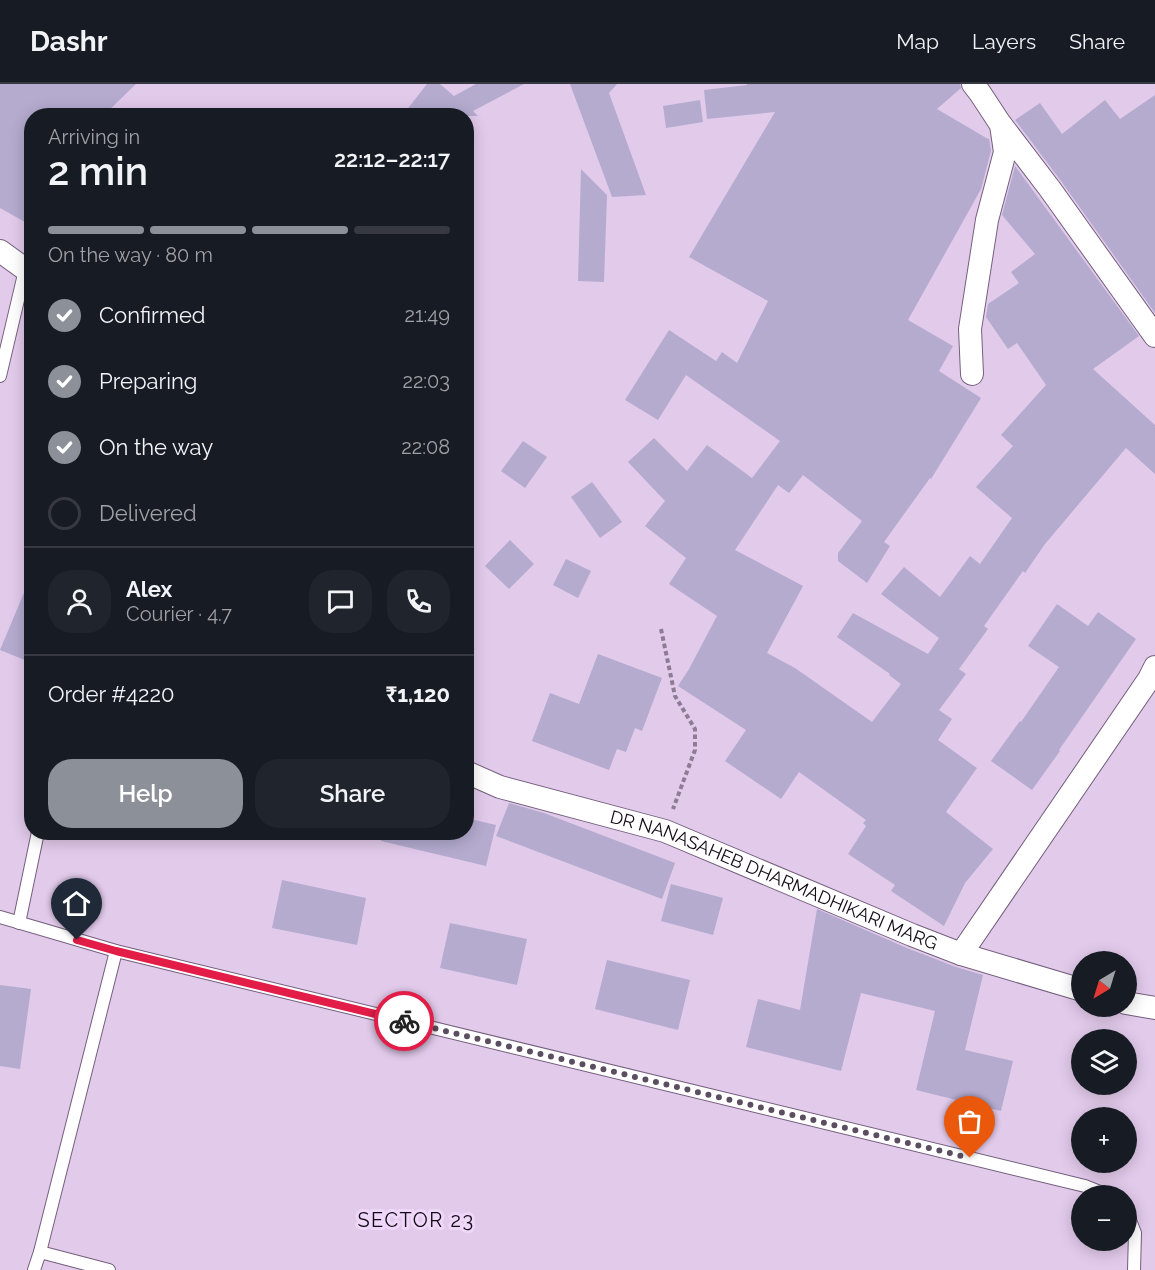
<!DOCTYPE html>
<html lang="en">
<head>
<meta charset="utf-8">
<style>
  :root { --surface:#171b24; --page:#20242c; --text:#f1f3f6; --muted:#9ea1a6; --line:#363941; --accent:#8c9099 }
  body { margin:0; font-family:Raleway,sans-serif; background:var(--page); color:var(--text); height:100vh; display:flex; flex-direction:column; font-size:22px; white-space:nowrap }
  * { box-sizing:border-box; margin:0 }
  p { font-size:20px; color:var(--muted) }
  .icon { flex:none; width:33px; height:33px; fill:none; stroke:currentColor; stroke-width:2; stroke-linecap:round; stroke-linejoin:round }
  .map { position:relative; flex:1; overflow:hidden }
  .drawer { position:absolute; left:24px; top:24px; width:450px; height:732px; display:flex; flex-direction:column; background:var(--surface); border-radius:24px; box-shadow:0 3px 15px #0003 }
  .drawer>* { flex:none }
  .needle { width:39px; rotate:218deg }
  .tools { position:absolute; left:1071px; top:867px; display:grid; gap:12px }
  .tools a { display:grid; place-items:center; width:66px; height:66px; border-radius:50%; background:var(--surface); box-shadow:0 3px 15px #0003; font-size:30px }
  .pin { position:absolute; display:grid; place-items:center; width:51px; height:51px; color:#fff; margin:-62px -26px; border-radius:50% 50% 50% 0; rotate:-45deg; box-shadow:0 0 6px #0007 }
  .pin .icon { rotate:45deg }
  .courier { position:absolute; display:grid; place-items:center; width:60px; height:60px; margin:-30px; border:4px solid #e11d48; border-radius:50%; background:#fff; color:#222; box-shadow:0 2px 8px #0007 }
  .summary em { font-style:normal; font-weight:600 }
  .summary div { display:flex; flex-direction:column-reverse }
  .summary { display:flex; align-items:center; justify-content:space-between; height:102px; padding:0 24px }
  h1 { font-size:39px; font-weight:600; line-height:45px }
  .bar { display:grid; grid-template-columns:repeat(4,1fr); gap:9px 6px; align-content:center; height:72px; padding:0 24px }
  .bar i { height:8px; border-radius:4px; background:var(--line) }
  .bar .selected { background:var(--accent) }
  .bar p { grid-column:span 4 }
  .line { display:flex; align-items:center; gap:15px; padding:0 24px; border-top:2px solid var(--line) }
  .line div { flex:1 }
  .round { display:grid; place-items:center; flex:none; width:63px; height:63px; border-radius:24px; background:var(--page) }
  ol { padding:0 24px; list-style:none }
  li { display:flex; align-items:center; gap:18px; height:66px }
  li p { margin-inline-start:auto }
  li .icon { padding:6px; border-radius:50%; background:var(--accent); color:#fff; stroke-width:4 }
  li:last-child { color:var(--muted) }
  li i { width:33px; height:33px; border:3px solid var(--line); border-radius:50% }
  .cta { display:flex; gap:12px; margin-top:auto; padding:12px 24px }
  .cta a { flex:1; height:69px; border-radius:24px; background:var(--accent); color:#fff; font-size:24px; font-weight:600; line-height:69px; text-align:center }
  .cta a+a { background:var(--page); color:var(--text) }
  header { display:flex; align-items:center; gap:36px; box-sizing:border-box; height:84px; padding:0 30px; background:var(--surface); border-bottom:2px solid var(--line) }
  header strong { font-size:28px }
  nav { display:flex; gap:33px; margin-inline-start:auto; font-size:21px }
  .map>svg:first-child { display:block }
  .building { fill:#b4abcf }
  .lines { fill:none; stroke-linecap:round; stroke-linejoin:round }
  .lane-casing { stroke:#745f7d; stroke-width:14 }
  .street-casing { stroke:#745f7d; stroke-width:24 }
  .path { stroke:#8d7c93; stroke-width:4; stroke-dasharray:4.5 3; stroke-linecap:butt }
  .lane { stroke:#fff; stroke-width:12 }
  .street { stroke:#fff; stroke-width:22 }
  .done { stroke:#5b4e61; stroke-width:6; stroke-dasharray:0 10.8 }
  .route { stroke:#e11d48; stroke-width:8 }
  .labels { text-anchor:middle; stroke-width:6; stroke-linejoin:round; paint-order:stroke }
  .street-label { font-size:18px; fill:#130b16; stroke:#efd7f9 }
  .neighbourhood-label { font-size:20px; letter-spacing:1.5px; fill:#130b16; stroke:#efd7f9 }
</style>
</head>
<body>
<header>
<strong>Dashr</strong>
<nav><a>Map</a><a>Layers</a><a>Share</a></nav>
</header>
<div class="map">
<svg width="1155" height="1186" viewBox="0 0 1155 1186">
  <rect width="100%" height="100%" fill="#e2caeb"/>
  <g class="building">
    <polygon points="0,0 136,0 103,32 32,32 32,142 0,124"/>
    <polygon points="427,0 440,0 454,12 476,0 524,0 473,27 478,32 402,32"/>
    <polygon points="570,0 617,0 609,9 646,111 612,113"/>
    <polygon points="747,0 960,0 961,4 937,25 988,55 989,54 991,67 981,105 908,236 953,262 939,287 981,314 931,395 930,394 884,458 890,462 867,499 838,477 838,469 862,437 803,391 789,409 778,401 735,466 803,502 767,569 795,584 872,638 901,600 889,591 890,590 837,553 853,529 928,570 939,554 881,510 904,483 940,513 970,472 980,480 1012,434 976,403 1013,362 1001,351 1046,301 1017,259 1008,265 986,233 988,220 1019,199 1011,188 1035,170 1002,131 1015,82 1139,252 1093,285 1155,341 1155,390 1126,364 1045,460 1025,489 1023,487 984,542 988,545 959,585 966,590 939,626 952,635 938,656 977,684 946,728 993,765 965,799 944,842 891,807 895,801 848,770 866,742 863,739 866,736 799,688 781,715 725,677 746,646 678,602 689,585 717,532 669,500 686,474 645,442 665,417 628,378 654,354 687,387 707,361 752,394 780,357 686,291 658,336 625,316 669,246 716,277 722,268 737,279 768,217 689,173 775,28 707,35 704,6 747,1"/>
    <polygon points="1155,11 1155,229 1061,97 1015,36 1040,19 1062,50 1105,16 1120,35"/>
    <polygon points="700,16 703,38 666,44 663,22"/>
    <polygon points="581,85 607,111 604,198 578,197"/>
    <polygon points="523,357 547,373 525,404 501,387"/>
    <polygon points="592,398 622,438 600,454 571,413"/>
    <polygon points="510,456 534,480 509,505 485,482"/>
    <polygon points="566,475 591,487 578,514 553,501"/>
    <polygon points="31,492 32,492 32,579 0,566"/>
    <polygon points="1057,520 1088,542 1098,528 1136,555 1059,666 1060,667 1032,706 991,677 1020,637 1021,638 1059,583 1028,562"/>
    <polygon points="598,570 662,594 642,647 635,644 626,668 617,665 609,686 532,657 550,609 579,620"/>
    <polygon points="509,719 544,729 675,779 662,815 496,752"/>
    <polygon points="466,734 496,741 486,782 381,757 382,748 466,748"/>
    <polygon points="282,796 366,814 357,861 272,844"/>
    <polygon points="671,800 723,814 713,851 661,837"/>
    <polygon points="817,825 907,864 956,883 983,891 965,966 1013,977 1001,1027 916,1006 935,927 861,909 841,987 746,963 758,915 800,926"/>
    <polygon points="450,839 527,855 517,901 440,884"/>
    <polygon points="607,876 690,896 678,946 595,925"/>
    <polygon points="0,901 31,905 20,985 0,982"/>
  </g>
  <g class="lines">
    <g class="lane-casing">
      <g id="lane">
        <polyline points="0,292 25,186"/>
        <polyline points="0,833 116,867 1085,1102 1110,1112"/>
        <polyline points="19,839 38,748"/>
        <polyline points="1126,1126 1135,1149 1134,1186"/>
        <polyline points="40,1168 109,1186"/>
        <polyline points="34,1186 40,1168 116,867"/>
      </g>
    </g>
    <g class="street-casing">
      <g id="street">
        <polyline points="1002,42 1050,105 1155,252"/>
        <polyline points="0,167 32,190"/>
        <polyline points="972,290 970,245 987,136 1005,68 1001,41 980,9 973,0"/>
        <path id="s1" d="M466 688 500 703 665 747 912 851 961 870 1082 906"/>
        <polyline points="961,870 1149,595 1155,583"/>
        <polyline points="1126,919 1155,924"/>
      </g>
    </g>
    <polyline class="path" points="661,545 675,612 695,645 695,666 673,725"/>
    <use href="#lane" class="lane"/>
    <use href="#street" class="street"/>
  </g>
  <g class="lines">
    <polyline class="done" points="404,937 970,1074"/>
    <polyline class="route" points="77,856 116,867 404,937"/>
  </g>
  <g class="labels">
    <g class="street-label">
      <text dy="6" stroke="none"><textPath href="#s1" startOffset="327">DR NANASAHEB DHARMADHIKARI MARG</textPath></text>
    </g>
    <g class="neighbourhood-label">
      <text x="416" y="1143">SECTOR 23</text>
    </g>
  </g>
</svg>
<div class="tools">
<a><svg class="needle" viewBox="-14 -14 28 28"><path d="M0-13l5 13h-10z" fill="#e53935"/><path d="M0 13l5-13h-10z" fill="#9ea1a6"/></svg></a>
<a><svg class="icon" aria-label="layers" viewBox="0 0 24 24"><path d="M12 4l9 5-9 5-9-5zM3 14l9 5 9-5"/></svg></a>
<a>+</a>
<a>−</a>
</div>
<div class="pin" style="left:970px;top:1074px;background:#ea580c"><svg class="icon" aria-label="bag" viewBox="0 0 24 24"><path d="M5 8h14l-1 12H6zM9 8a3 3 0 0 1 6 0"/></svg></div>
<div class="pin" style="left:77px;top:856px;background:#1f2937"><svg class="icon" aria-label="home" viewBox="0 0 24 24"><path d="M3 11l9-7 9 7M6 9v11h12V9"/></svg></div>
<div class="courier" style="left:404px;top:937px"><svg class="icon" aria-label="bike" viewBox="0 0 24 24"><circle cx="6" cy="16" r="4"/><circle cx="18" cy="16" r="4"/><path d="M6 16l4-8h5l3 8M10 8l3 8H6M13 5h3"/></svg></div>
<section class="drawer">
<div class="summary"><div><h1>2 min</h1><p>Arriving in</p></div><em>22:12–22:17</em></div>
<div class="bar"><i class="selected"></i><i class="selected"></i><i class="selected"></i><i></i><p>On the way · 80 m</p></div>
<ol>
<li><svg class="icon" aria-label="check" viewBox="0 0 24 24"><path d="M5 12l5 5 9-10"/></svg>Confirmed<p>21:49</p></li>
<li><svg class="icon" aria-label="check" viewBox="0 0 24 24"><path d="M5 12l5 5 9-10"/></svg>Preparing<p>22:03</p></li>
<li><svg class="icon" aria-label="check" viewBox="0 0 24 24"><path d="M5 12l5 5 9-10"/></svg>On the way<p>22:08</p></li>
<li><i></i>Delivered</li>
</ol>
<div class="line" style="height:108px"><a class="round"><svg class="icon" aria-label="person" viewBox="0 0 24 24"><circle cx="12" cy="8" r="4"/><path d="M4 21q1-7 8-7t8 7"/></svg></a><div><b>Alex</b><p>Courier · 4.7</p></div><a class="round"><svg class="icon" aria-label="chat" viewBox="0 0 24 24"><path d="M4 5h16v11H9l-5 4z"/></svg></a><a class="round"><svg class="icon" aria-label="phone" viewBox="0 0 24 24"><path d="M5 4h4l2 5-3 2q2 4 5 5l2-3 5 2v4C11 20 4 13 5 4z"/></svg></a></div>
<div class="line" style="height:78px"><div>Order #4220</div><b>₹1,120</b></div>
<div class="cta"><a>Help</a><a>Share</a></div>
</section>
</div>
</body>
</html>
